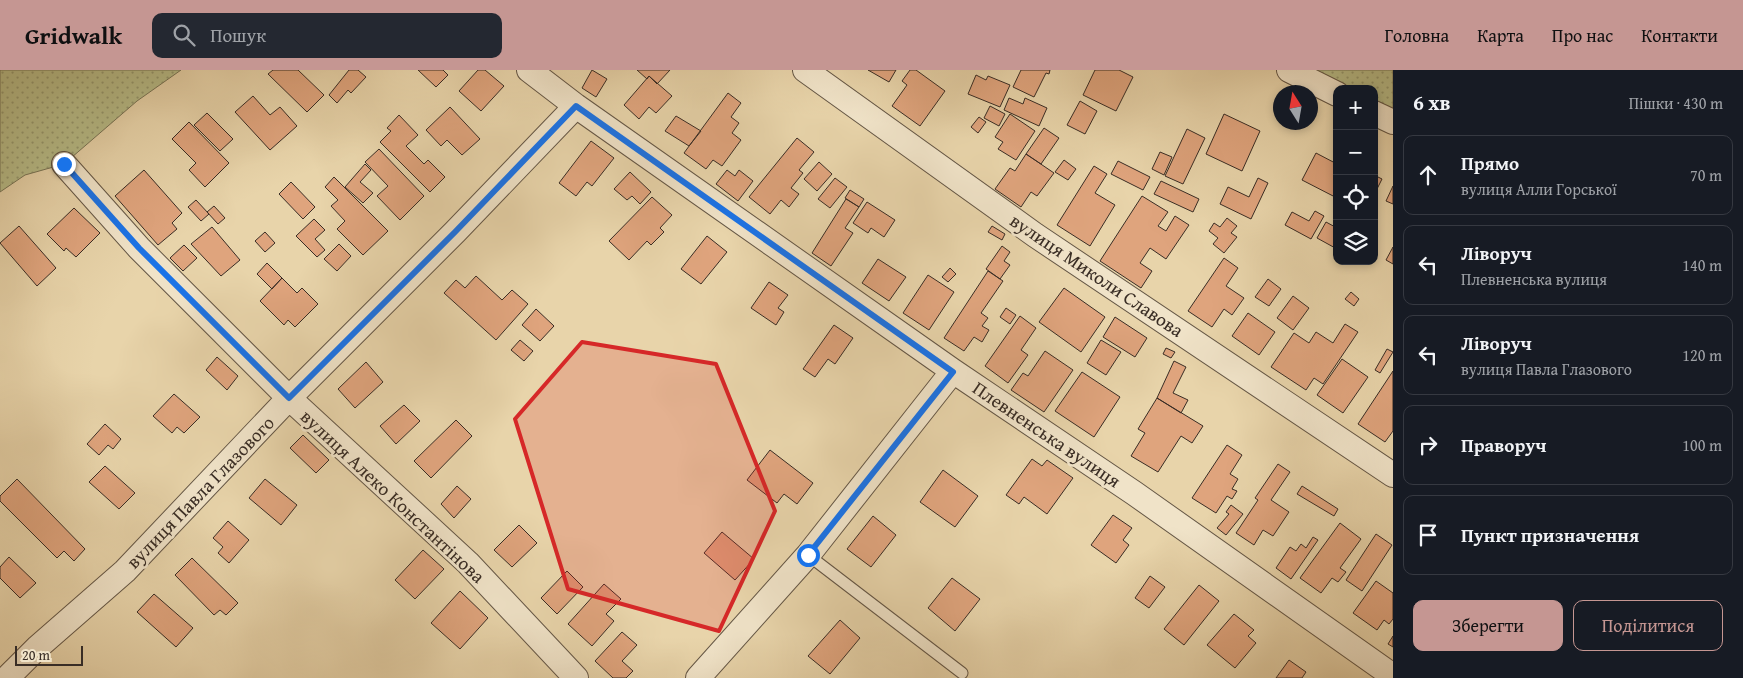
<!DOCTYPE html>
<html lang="uk">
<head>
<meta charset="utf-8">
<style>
	:root { --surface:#171b24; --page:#242831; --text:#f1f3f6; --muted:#9ea1a6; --line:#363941; --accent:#c59692 }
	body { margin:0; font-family:"Gentium Book Plus",serif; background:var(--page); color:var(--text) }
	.controls { position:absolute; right:15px; top:15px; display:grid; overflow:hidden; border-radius:10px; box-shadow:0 2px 8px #0003 }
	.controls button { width:45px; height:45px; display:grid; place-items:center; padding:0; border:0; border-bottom:1px solid var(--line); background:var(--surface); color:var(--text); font:25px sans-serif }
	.compass { position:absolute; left:1273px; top:15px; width:45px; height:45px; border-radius:50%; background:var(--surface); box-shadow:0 2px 8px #0003; rotate:349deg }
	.scale { position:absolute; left:15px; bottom:12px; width:68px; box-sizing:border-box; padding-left:5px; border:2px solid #392d25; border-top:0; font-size:14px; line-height:18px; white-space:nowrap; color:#392d25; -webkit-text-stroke:4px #f0e3c8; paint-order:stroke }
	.stop { position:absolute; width:15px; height:15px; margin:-11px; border:4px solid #1a73e8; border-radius:50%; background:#fff }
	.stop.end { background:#1a73e8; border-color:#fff; box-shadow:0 1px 5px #0008 }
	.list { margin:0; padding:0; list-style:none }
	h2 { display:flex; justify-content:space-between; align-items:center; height:65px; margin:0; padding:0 20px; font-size:21px }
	h2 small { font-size:16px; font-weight:400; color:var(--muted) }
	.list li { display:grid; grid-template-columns:32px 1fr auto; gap:15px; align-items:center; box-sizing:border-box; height:80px; margin:0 10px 10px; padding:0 10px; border:1px solid var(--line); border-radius:10px }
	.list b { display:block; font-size:19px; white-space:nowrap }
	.list p { margin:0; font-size:16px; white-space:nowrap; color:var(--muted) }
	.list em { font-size:16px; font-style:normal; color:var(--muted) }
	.actions { display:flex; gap:10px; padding:15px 20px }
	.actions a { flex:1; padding:11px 0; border:1px solid var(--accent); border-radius:10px; text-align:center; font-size:18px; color:var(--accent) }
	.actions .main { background:var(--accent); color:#111 }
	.icon { flex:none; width:28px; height:28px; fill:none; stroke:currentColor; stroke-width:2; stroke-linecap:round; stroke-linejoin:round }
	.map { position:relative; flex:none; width:1393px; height:608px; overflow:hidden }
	header { display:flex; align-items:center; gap:30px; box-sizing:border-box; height:70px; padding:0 25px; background:var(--accent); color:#111 }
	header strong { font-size:24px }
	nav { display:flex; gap:28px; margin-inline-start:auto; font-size:18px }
	.search { width:350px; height:45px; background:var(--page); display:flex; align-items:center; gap:12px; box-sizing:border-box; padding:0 18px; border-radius:10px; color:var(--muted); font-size:19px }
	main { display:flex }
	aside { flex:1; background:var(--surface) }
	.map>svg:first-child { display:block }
	.grass { fill:url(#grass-dots); stroke:#787456 }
	.building { fill:#dfa47d; stroke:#392d25 }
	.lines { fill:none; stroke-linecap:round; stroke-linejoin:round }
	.service-casing { stroke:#655746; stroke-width:13 }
	.minor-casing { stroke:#655746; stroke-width:26 }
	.service { stroke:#f0e3c8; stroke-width:11 }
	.minor { stroke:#f0e3c8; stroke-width:24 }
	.route { stroke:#1a73e8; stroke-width:6 }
	.marked { fill:#d62828; fill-opacity:0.2; stroke:#d62828; stroke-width:4; stroke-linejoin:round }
	.labels { text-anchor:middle; stroke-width:5; stroke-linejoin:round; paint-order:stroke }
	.street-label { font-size:19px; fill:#392d25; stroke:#f0e3c8 }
</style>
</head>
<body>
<header>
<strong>Gridwalk</strong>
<div class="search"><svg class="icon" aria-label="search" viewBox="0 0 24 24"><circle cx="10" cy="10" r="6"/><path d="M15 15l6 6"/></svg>Пошук</div>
<nav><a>Головна</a><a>Карта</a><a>Про нас</a><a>Контакти</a></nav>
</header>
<main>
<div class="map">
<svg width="1393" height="608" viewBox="0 0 1393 608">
	<defs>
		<pattern id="grass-dots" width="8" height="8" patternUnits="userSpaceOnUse" patternTransform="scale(1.25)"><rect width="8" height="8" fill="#b7bc88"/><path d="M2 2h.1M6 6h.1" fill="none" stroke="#96996f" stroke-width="1.8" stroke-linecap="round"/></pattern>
	</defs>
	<rect width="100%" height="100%" fill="#e8d4aa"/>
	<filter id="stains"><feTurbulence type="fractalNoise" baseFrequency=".004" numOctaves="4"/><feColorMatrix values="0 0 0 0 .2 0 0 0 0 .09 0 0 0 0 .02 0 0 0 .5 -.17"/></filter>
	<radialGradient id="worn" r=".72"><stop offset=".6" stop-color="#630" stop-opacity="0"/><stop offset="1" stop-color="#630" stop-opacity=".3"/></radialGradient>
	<!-- grass -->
	<path class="grass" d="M0 0H181L137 31 64 94 25 105 0 122Z
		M1304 0H1393V44L1374 35V19H1342Z"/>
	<!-- building -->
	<path class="building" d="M273 0H298L324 25 307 42 268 4Z
		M349 0H358L366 7 351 23 348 20 337 33 329 25Z
		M418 0H443L448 5 436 17Z
		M478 0H485L504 16 481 41 459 21Z
		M592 0 607 9 596 27 582 18Z
		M637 0H670L657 14 649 6 647 9Z
		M868 0H896L889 12Z
		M910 0H916L945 21 920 56 892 36 907 15 902 11Z
		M1021 0H1050L1049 4 1046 3 1034 27 1013 17Z
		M1095 0H1119L1133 7 1116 41 1083 25Z
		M976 5 986 10 988 6 1010 15 1000 37 968 24Z
		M649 6 672 26 656 43 649 37 639 49 624 35Z
		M728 23 741 33 731 47 739 53 732 63 741 70 722 96 713 90 706 99 684 83Z
		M253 26 270 45 280 37 297 56 270 80 235 42Z
		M1009 28 1023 34 1025 28 1047 38 1039 56 1004 40Z
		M1080 31 1097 41 1085 64 1067 55Z
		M990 36 1005 44 999 56 984 48Z
		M450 37 480 69 462 85 447 70 441 76 426 60Z
		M207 43 233 69 220 81 194 55Z
		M1010 44 1035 61 1016 90 998 79 1003 72 995 67Z
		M1224 44 1260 61 1242 101 1206 84Z
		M399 45 418 65 406 76 424 94 428 90 445 107 430 122 380 72 391 61 387 58Z
		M676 46 701 61 689 76 665 61Z
		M979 47 986 52 978 63 971 57Z
		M189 52 229 93 205 117 189 100 196 93 172 69Z
		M1044 58 1059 68 1041 94 1026 84Z
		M1187 59 1205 68 1183 114 1165 106Z
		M797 68 814 82 799 100 803 103 791 118 799 124 789 137 781 130 770 144 749 127Z
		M591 71 614 88 592 116 587 112 576 126 559 113Z
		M379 79 424 126 400 150 377 126 388 116 365 92Z
		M1160 82 1172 87 1164 105 1152 99Z
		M1316 83 1337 94V128L1302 110Z
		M1026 84 1054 103 1037 126 1031 122 1021 137 995 119 1010 98 1015 101Z
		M1064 90 1076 99 1068 110 1055 102Z
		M1118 91 1150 107 1143 120 1111 104Z
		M819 92 832 104 817 121 804 109Z
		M365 94 371 100 360 112 373 123 363 133 345 117Z
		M1094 96 1107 104 1095 123 1115 135 1090 176 1057 155Z
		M144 100 182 143 172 153 177 159 158 175 115 126Z
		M727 100 735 106 739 100 753 111 738 131 716 114Z
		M630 102 651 122 640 134 632 126 627 130 614 119Z
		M1374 105 1382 109 1374 125Z
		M334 107 388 161 363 185 337 159 345 151 331 136 338 130 325 117Z
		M835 108 847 117 830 138 818 129Z
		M1258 108 1268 113 1251 149 1220 134 1228 117 1249 127Z
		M1161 111 1199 129 1193 142 1154 124Z
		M291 112 315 137 303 149 279 124Z
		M1393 116V134L1386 131Z
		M850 120 864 129 859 137 845 128Z
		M1142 126 1168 142 1158 156 1166 161 1175 146 1189 155 1166 189 1150 178 1140 193 1152 201 1141 218 1100 191Z
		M652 127 672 145 660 158 664 162 651 175 647 171 629 190 609 171Z
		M846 129 859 137 845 158 853 163 831 196 812 183Z
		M196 130 209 144 201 151 188 137Z
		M867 132 895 150 884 167 871 158 868 163 853 153Z
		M214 136 225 148 218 154 207 142Z
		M74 138 100 163 76 187 66 178 64 181 47 164Z
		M1315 141 1324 146 1311 169 1285 155 1292 142 1309 151Z
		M1227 148 1237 156 1231 163 1237 167 1224 183 1213 174 1218 168 1209 161 1214 153 1220 157Z
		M314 149 325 160 315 169 325 180 317 187 296 166Z
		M1326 152 1337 158V179L1317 168Z
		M19 156 56 198 37 216 0 173Z
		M992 156 1005 164 1002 170 988 162Z
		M212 157 240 190 221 206 191 174Z
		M265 162 275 173 265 182 255 171Z
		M707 166 727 182 701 214 681 199Z
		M339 174 351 186 337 201 324 189Z
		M184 175 197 188 183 201 170 188Z
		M1002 176 1010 182 1004 191 1010 195 1000 209 986 199Z
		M1393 177V194L1386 190Z
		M1224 188 1238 198 1226 216 1244 228 1232 245 1224 239 1212 257 1188 241Z
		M878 189 906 207 889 231 862 213Z
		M267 193 282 208 272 219 257 204Z
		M950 198 956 204 948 212 942 207Z
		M988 201 1003 211 981 243 988 248 982 256 989 260 982 272 974 267 964 281 944 268Z
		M928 205 954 222 929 260 903 243Z
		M476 206 502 230 512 220 528 234 496 270 444 223 456 210 465 218Z
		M282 208 297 223 302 218 318 234 295 257 288 250 284 255 260 231Z
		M1268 209 1281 219 1269 236 1255 227Z
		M769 212 788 225 778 238 784 242 776 255 751 238Z
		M1064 218 1105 247 1081 282 1039 252Z
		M1351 222 1359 229 1354 236 1345 229Z
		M1293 226 1309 238 1293 260 1277 248Z
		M1006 238 1016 245 1010 254 1000 247Z
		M536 239 554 256 540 271 522 255Z
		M1248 243 1275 262 1259 285 1232 266Z
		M1020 246 1036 258 1021 280 1028 285 1008 313 985 296Z
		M1115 247 1147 268 1135 287 1103 267Z
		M1345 254 1358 262 1323 314 1314 308 1306 320 1271 297 1294 263 1309 273 1316 262 1333 273Z
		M834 255 853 268 835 294 828 289 815 307 803 299Z
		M520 270 533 281 524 291 511 280Z
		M1101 270 1121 282 1106 305 1087 293Z
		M1166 278 1175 282 1171 288 1163 284Z
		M1387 279 1393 282 1380 303 1375 300Z
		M1045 281 1073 300 1044 342 1011 320 1023 303 1028 306Z
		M217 287 238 306 227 320 206 300Z
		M1342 289 1368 307 1343 343 1317 325Z
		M1174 291 1186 297 1173 323 1188 330 1181 343 1157 328Z
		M366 292 383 312 355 338 338 319Z
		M1393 301V361L1385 372 1358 354Z
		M1082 302 1120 327 1094 367 1055 341Z
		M174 324 200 347 184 363 177 357 172 363 153 346Z
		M1157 328 1203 356 1192 373 1181 366 1158 402 1131 386 1145 363 1138 359Z
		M404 335 420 351 396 374 380 356Z
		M456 350 472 366 431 408 414 391Z
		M105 354 121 369 113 379 108 375 99 385 87 374Z
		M303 365 329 390 316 403 290 378Z
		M1227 375 1242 385 1230 404 1238 409 1232 419 1237 421 1232 429 1227 426 1216 443 1192 428Z
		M770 380 813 413 797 434 784 424 777 433 747 410Z
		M1032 389 1042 396 1047 390 1073 408 1047 444 1024 427 1019 434 1006 425Z
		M1278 394 1290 402 1271 430 1289 442 1273 466 1263 460 1254 475 1236 463 1258 430 1255 428Z
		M105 396 135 423 119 439 89 412Z
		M943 400 978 426 955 457 920 432Z
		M17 409 85 479 74 491 64 481 57 488 0 431V426Z
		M265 409 297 435 281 455 249 428Z
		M457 416 471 429 454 448 441 434Z
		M1302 416 1338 439 1334 446 1297 424Z
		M1231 435 1243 444 1226 465 1217 458 1229 444 1226 442Z
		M1113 445 1132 458 1123 470 1129 475 1116 493 1091 475Z
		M873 446 896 465 871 497 847 479Z
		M228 451 249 470 229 493 218 483 223 477 213 468Z
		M1340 453 1361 469 1340 498 1346 502 1338 512 1332 508 1321 523 1300 508Z
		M519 455 537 473 512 497 494 480Z
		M722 462 754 489 735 510 704 483Z
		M1376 464 1392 475 1362 521 1346 510Z
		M1313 467 1318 470 1291 509 1276 498 1290 477 1296 481 1301 474 1306 478Z
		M423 480 444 499 415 529 395 510Z
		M9 487 36 513 20 528 0 508V497Z
		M192 488 238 533 226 545 220 540 214 545 175 505Z
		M567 501 583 517 557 544 541 528Z
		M1150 506 1165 517 1149 538 1135 528Z
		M952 508 980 529 955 561 928 538Z
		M1376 511 1393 523V549L1389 554 1384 550 1377 560 1353 543Z
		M604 514 621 529 606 544 614 551 592 576 568 554Z
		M1199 515 1219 531 1184 575 1164 559Z
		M460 521 488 548 460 579 431 553Z
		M154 524 193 558 176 577 137 542Z
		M1234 544 1254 560 1248 566 1256 573 1235 598 1207 575Z
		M840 550 860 568 830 604 808 586Z
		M622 562 637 575 622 591 633 601 626 608H613L595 591Z
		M1393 566V577L1388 574Z
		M1289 590 1306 602 1302 608H1276Z"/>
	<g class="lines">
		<defs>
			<path id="service" d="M808 485 962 603"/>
			<path id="minor" d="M529 0 576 36 953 301 1134 423 1393 606
				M805 0 1035 165 1393 405
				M1289 0 1337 24
				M1374 43 1393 52
				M64 94 139 178 289 328 468 493 576 608
				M7 608 38 577 125 501 289 328 455 162 576 36
				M698 608 808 485 953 301"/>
		</defs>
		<!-- service casing -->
		<use href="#service" class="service-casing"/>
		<!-- minor casing -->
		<use href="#minor" class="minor-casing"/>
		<!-- service -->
		<use href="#service" class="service"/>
		<!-- minor -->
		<use href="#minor" class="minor"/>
	</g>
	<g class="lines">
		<!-- route -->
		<path class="route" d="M64 94 139 178 289 328 455 162 576 36 953 302 808 485"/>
	</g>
	<!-- marked area -->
	<path class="marked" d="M582 272 716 294 775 441 719 561 568 519 515 349Z"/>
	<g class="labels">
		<!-- street labels -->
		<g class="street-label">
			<text transform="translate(1097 205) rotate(34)" y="7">вулиця Миколи Славова</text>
			<text transform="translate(1047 364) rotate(34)" y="7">Плевненська вулиця</text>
			<text transform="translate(200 422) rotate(-46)" y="7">вулиця Павла Глазового</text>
			<text transform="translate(393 426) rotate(43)" y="7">вулиця Алеко Константінова</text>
		</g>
	</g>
	<rect width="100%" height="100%" filter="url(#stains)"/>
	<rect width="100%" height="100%" fill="url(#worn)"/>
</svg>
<div class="controls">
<button>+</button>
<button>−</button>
<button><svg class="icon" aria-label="locate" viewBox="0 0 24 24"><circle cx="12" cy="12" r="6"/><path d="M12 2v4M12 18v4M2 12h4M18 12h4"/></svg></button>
<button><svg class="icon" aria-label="layers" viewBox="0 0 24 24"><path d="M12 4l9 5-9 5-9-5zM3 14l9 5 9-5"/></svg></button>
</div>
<svg class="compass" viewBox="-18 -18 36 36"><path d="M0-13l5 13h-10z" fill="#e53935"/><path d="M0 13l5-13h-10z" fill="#9ea1a6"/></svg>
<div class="scale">20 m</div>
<div class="stop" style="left:808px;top:485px"></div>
<div class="stop end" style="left:64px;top:94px"></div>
</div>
<aside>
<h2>6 хв<small>Пішки · 430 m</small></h2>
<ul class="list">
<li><svg class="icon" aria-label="ahead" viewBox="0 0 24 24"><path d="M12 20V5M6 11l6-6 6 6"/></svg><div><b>Прямо</b><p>вулиця Алли Горської</p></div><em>70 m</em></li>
<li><svg class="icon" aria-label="left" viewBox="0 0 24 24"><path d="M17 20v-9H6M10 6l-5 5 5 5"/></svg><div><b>Ліворуч</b><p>Плевненська вулиця</p></div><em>140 m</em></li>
<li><svg class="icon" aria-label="left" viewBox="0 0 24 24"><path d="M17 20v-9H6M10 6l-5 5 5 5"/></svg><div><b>Ліворуч</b><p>вулиця Павла Глазового</p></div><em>120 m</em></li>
<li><svg class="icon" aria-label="right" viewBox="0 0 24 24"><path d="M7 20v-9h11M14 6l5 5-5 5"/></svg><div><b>Праворуч</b></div><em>100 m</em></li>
<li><svg class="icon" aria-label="arrive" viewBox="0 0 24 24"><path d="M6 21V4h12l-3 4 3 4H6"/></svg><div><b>Пункт призначення</b></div></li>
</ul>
<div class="actions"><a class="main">Зберегти</a><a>Поділитися</a></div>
</aside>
</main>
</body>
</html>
